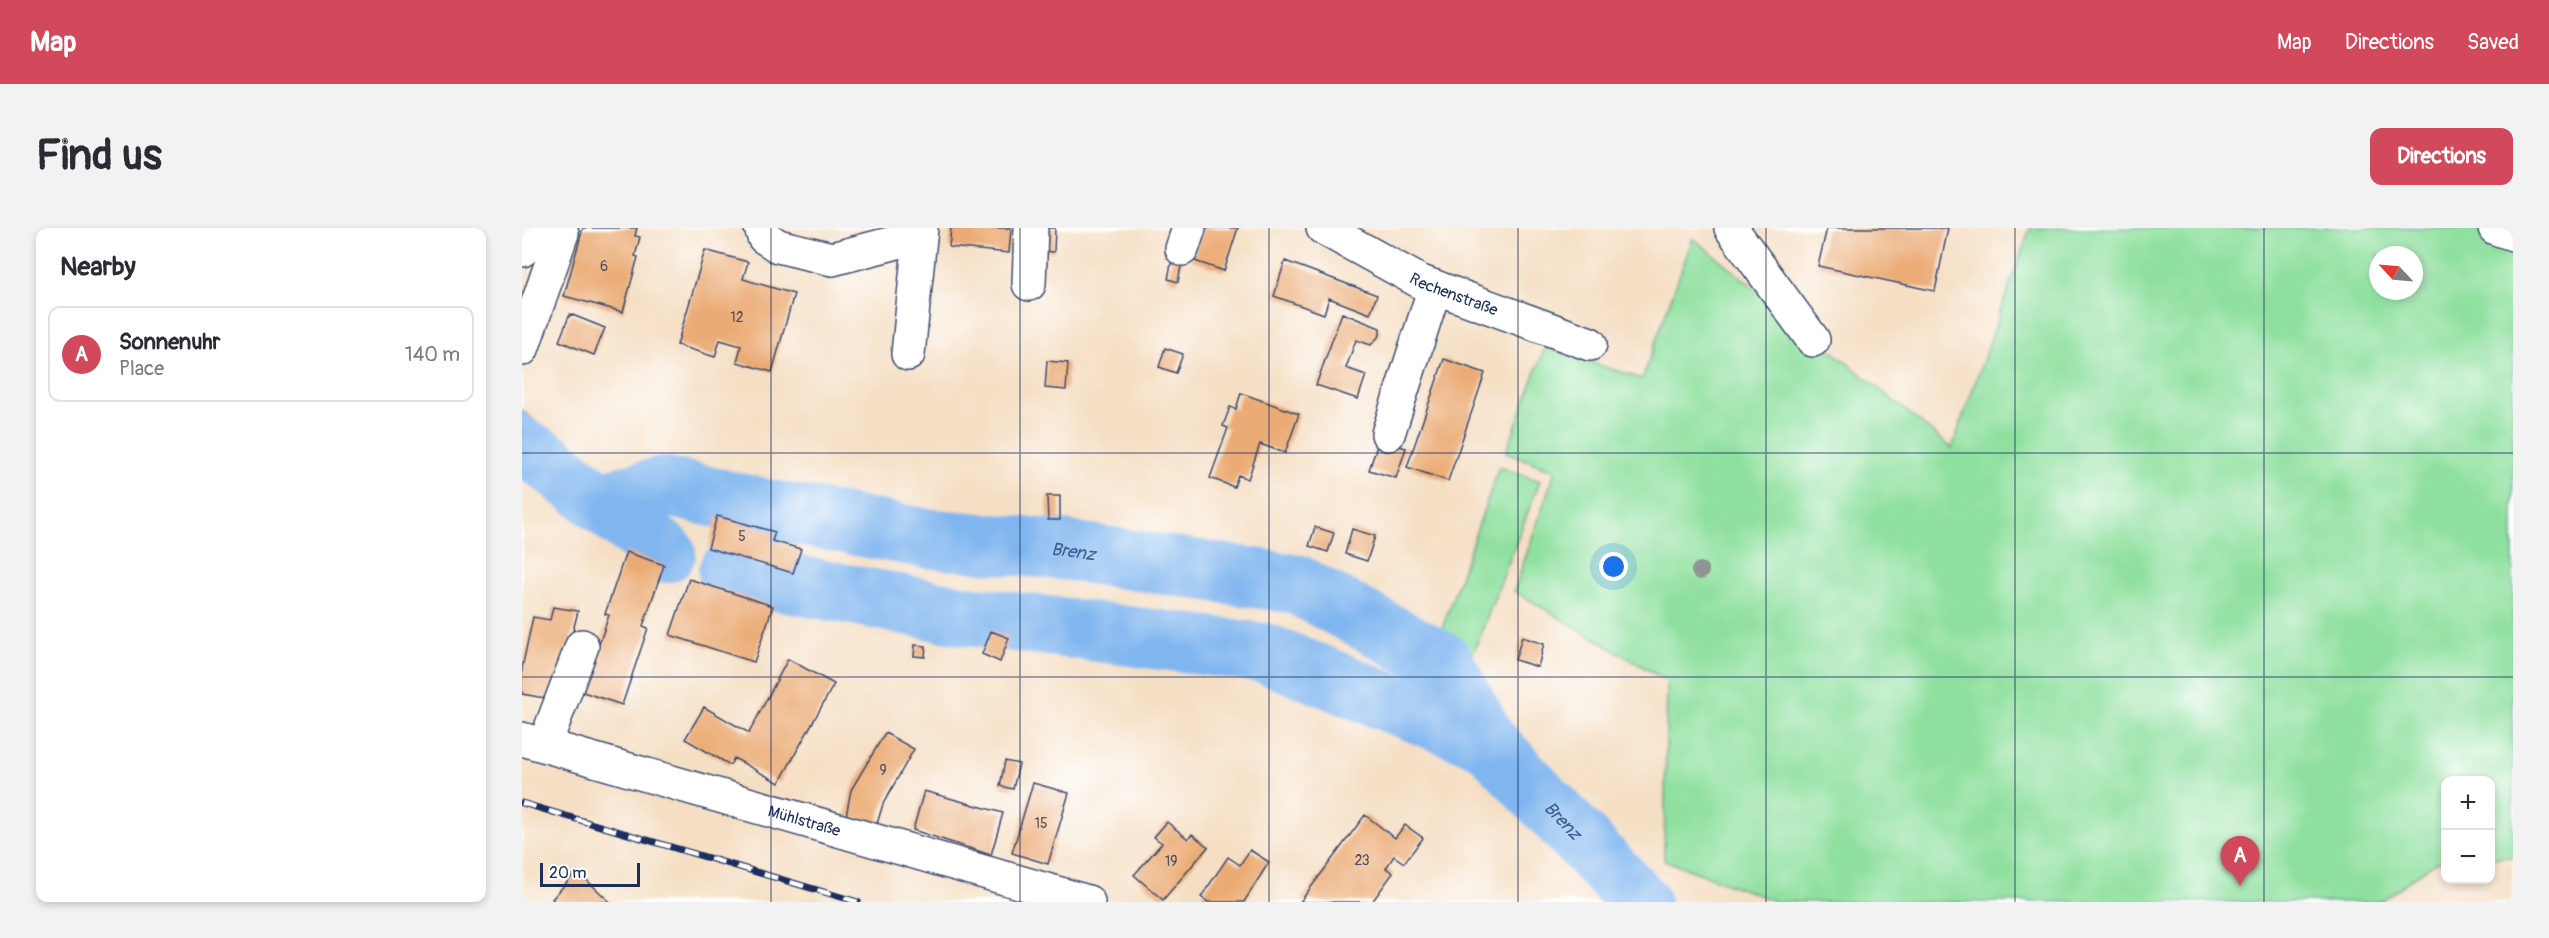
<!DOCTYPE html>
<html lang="en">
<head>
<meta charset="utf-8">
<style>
	:root { --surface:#fff; --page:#f2f2f3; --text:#2b2b33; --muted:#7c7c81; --line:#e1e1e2; --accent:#d1495b }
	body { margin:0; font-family:Pangolin,sans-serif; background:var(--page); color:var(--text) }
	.controls { position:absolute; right:18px; bottom:18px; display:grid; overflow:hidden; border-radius:12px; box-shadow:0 3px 9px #0003 }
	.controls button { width:54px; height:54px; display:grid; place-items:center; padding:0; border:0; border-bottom:2px solid var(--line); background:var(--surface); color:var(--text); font:30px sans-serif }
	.compass { position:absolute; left:1847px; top:18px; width:54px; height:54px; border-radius:50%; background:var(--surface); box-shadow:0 3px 9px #0003; rotate:296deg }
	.scale { position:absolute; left:18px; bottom:15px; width:100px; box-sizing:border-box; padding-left:6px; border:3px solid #1b2f5e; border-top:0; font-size:16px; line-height:21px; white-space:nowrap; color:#1b2f5e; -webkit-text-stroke:4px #fff; paint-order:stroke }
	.you { position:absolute; left:1092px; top:339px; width:21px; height:21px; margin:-15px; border:4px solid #fff; border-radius:50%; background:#1a73e8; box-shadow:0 0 0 9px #1a73e833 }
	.badge { display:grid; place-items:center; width:39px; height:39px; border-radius:50%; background:var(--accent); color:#fff; font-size:20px; font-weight:700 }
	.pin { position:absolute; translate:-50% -50px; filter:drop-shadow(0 2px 3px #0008) }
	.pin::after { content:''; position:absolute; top:32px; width:21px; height:18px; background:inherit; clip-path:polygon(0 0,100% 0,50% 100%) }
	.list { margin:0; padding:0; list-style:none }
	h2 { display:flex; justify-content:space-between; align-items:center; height:78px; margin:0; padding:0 24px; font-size:26px }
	h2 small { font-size:20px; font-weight:400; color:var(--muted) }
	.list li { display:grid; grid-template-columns:39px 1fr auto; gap:18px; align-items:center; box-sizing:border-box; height:96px; margin:0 12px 12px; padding:0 12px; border:2px solid var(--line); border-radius:12px }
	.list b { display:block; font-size:22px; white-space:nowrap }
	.list p { margin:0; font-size:20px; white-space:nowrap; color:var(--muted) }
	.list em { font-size:20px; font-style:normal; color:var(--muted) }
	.map { position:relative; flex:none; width:1991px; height:674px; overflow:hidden; border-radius:12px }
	header { display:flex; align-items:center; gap:36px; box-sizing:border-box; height:84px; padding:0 30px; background:var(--accent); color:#fff }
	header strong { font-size:28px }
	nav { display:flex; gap:33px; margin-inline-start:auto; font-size:21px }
	.intro { display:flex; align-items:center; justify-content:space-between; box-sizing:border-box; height:144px; padding:0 36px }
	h1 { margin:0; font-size:42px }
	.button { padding:15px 27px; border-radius:12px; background:var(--accent); color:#fff; font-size:21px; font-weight:700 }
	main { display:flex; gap:36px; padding:0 36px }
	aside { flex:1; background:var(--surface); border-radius:12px; box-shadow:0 3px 9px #0003 }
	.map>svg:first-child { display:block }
	.green { fill:#8fe09f; stroke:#55887e; stroke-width:1.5; fill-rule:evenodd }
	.water { fill:#80b6ef; stroke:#4e72a6; stroke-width:1.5 }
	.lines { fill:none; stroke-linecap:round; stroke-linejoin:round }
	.river { stroke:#80b6ef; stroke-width:60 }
	.building { fill:#ebab75 }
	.minor-casing { stroke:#3c496d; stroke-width:36 }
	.minor { stroke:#fff; stroke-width:33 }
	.rail-casing { stroke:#1b2f5e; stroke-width:7 }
	.rail { stroke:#fff; stroke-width:4.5; stroke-dasharray:14; stroke-linecap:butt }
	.tree { fill:#8d9695 }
	.grid { fill:none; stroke:#1b2f5e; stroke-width:1.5; stroke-opacity:0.55 }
	.labels { text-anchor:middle; stroke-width:5; stroke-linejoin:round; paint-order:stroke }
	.number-label { font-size:14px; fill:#4f4e64 }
	.street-label { font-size:16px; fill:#1b2f5e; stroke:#fff }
	.water-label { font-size:18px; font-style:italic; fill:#3e5e91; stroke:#fff }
</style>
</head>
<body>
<header>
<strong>Map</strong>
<nav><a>Map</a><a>Directions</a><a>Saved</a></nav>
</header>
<div class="intro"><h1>Find us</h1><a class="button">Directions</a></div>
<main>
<aside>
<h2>Nearby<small></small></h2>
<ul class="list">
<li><span class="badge">A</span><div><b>Sonnenuhr</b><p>Place</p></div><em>140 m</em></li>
</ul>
</aside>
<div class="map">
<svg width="1991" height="674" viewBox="0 0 1991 674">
	<rect width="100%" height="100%" fill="#fff"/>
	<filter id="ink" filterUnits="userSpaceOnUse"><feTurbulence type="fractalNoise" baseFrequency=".0167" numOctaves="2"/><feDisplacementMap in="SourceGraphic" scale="12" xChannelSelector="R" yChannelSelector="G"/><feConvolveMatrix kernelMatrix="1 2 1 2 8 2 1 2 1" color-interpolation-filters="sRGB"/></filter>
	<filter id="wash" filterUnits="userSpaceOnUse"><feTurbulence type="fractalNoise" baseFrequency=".008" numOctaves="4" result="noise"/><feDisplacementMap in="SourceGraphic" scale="24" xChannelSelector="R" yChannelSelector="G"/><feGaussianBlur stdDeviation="1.35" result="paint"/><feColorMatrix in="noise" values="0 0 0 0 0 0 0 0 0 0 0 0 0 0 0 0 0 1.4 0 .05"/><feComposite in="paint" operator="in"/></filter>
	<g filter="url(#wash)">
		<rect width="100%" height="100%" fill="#f5dfc4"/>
		<!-- green -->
		<path class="green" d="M1508 0H1991V629L1969 630 1968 552H1924L1923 633 1913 634 1858 674H1255L1142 632 1145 453 992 363 1033 243 984 224 1023 119 1120 151 1171 10 1430 220ZM1856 27H1892V63H1856Z
			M977 239 1018 253 949 431 918 406Z"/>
		<!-- water -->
		<path class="water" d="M0 182 102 268 113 285 116 304H98L56 274 0 251Z"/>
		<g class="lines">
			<!-- river -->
			<g class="river">
				<path d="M0 219 25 233 144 325"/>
				<path id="s1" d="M77 274 141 258 253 283 401 310 541 322 774 356 921 434 965 513"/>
				<path id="s2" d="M206 344 438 387 743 425 965 513 1118 674"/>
			</g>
		</g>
		<g id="blocks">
			<!-- building -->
			<path class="building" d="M61 0H115L113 8 118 9 113 28 116 29 101 84 42 68Z
				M429 0H489L487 25 427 19Z
				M521 0H533L532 24 520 23Z
				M681 0H716L702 43 670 32Z
				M1305 0H1426L1413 63 1296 38Z
				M183 22 226 34 221 51 272 66 250 144 215 134 219 118 198 112 193 129 155 117Z
				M651 26 661 28 656 54 646 51Z
				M763 33 855 67 848 86 807 70 802 86 752 68Z
				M820 85 858 100V107L849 117 834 112 824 140 844 147 836 171 794 157Z
				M48 86 83 100 72 127 37 113Z
				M643 120 661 126 654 145 637 139Z
				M922 131 963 145 926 253 885 239Z
				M525 133 546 135 544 162 523 160Z
				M719 165 777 186 763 225 738 216 726 251 716 247 712 259 688 250 706 200 701 198 708 179 714 181Z
				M857 212 884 220 874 250 847 242Z
				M525 268H538V292H526Z
				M195 288 253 304 250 313 279 321 271 345 186 320Z
				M793 299 812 305 806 324 787 318Z
				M830 301 853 308 845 333 823 326Z
				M104 324 142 337 121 398 126 400 100 477 61 464 87 387 83 386Z
				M167 351 251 378 232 434 148 407Z
				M31 379 56 383 34 472 0 466V440L11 389 28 392Z
				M469 403 487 410 478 434 460 426Z
				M1000 409 1022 416 1016 439 993 432Z
				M393 417 404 418 403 429 392 428Z
				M266 431 312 456 257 555 212 530 208 537 163 511 182 479 227 505Z
				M363 505 392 521 361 576 355 596 324 588 329 562Z
				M483 533 497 536 491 561 478 558Z
				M511 555 547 565 526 636 490 625Z
				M402 563 481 585 469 627 391 602Z
				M843 587 873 610 883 597 901 610 882 635 872 628 864 640 871 645 850 674H778Z
				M645 594 666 611 670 606 686 619 641 672 612 647 640 615 632 609Z
				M728 622 747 634 722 674H686L679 669 706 629 718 637Z
				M55 643 88 674H33L30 671Z"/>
		</g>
	</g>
	<g filter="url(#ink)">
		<use href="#blocks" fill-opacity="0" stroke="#3c496d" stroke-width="1.5"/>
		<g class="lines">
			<defs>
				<g id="minor">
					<path d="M239 0 242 9 256 18 310 31 398 8"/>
					<path id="s3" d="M801 0 899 54 1068 116"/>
					<path d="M1209 0 1291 112"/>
					<path d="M1973 0 1991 6"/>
					<path d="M660 21 667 0"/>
					<path d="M0 22 3 19 9 0"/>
					<path d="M507 56 509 0"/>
					<path d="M0 121 40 5 27 0"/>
					<path d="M386 126 399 0"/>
					<path d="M866 206 913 59"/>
					<path id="s4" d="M0 511 566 674"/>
					<path d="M23 516 60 418"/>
				</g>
			</defs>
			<!-- minor casing -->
			<use href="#minor" class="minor-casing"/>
			<!-- minor -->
			<use href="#minor" class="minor"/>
			<defs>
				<path id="rail" d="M0 575 336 674"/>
			</defs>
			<!-- rail casing -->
			<use href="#rail" class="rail-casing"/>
			<!-- rail -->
			<use href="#rail" class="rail"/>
		</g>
		<!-- trees -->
		<circle class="tree" cx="1178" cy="343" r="9"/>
	</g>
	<!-- grid -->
	<path class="grid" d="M249 0V674M498 0V674M747 0V674M996 0V674M1244 0V674M1493 0V674M1742 0V674M0 225H1991M0 449H1991"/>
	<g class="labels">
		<!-- number labels -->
		<g class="number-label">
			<text x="82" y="43">6</text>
			<text x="215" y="94">12</text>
			<text x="220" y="313">5</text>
			<text x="361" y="547">9</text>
			<text x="519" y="600">15</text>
			<text x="840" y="637">23</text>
			<text x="649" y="638">19</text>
		</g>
		<!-- street labels -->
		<g class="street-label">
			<text dy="6" stroke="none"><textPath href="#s3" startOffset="147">Rechenstraße</textPath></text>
			<text dy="6" stroke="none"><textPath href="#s4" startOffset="294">Mühlstraße</textPath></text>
		</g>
		<!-- water labels -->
		<g class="water-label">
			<text dy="6" stroke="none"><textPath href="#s1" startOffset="482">Brenz</textPath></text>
			<text dy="6" stroke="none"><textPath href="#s2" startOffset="892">Brenz</textPath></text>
		</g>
	</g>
</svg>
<div class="controls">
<button>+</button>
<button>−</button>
</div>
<svg class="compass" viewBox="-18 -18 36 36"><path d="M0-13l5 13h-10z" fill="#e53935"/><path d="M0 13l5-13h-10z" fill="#7c7c81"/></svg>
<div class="scale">20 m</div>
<div class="you"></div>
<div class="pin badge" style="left:1718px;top:658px">A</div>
</div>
</main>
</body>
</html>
